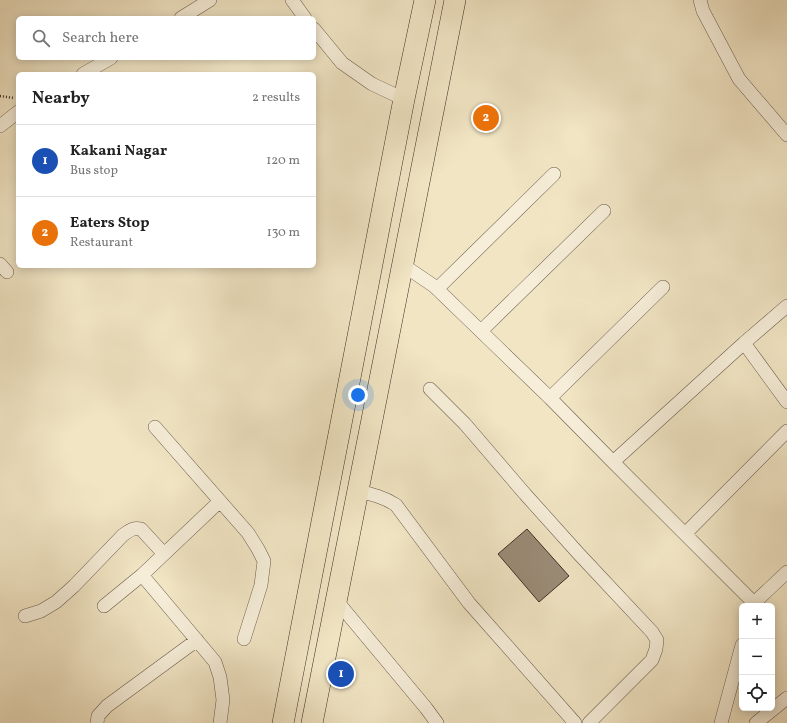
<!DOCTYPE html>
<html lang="en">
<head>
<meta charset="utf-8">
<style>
	:root { --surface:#fff; --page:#f6f6f6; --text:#222; --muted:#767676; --line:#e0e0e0; --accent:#0b8043 }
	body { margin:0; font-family:Vollkorn,serif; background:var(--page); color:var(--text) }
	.controls { position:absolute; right:12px; bottom:12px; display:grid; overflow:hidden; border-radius:6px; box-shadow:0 2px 10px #0003 }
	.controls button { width:36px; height:36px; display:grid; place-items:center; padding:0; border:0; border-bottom:1px solid var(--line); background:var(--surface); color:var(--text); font:20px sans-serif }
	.you { position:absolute; left:358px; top:395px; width:14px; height:14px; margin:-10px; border:3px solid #fff; border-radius:50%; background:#1a73e8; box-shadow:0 0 0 6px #1a73e833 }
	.badge { display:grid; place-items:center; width:26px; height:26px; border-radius:50%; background:var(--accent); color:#fff; font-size:13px; font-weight:700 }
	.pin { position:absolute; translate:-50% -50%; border:2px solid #fff; box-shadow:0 1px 4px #0006 }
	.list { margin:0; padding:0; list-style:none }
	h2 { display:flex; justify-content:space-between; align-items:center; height:52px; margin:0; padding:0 16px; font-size:17px }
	h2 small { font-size:13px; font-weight:400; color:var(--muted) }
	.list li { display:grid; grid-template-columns:26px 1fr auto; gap:12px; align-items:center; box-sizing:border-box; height:72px; padding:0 16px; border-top:1px solid var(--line) }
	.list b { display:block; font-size:15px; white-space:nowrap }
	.list p { margin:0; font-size:13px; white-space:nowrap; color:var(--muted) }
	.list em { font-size:13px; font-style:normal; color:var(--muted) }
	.icon { flex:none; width:22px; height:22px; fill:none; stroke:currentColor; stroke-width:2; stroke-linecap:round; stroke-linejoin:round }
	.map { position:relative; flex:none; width:787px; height:723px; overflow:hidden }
	.search { position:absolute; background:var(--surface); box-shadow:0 2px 10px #0003; left:16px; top:16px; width:300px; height:44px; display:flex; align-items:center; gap:10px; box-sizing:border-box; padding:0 14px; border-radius:6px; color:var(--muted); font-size:15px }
	.panel { position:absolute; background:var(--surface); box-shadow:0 2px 10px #0003; left:16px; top:72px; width:300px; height:196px; border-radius:6px }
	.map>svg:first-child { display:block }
	.building { fill:#9b8c78; stroke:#3d2c25 }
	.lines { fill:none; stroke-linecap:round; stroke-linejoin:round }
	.minor-casing { stroke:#6a5a4d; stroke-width:14 }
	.primary-casing { stroke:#3d2c25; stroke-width:22 }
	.path { stroke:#3d2c25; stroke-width:2.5; stroke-dasharray:1 2; stroke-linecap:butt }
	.minor { stroke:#f6eed9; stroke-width:13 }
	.primary { stroke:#f1e5c4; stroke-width:21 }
</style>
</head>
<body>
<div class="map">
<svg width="787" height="723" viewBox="0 0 787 723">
	<rect width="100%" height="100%" fill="#f1e5c4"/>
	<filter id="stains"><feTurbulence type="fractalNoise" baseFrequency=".005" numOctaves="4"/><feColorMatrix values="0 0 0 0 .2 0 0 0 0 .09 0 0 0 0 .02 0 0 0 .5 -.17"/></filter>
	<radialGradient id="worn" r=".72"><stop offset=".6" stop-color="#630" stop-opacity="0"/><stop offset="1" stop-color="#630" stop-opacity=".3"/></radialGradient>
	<!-- building -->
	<path class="building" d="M527 529 569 576 539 602 498 554Z"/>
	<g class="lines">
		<defs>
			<path id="minor" d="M292 0 305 18
				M700 0 703 11 739 79 787 135
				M181 18 210 0
				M314 29 342 63 372 84 404 99
				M83 74 111 58
				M0 126 18 112
				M0 264 7 272
				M403 265 434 286 550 398 613 462 744 343 787 306
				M437 289 554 174
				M481 331 604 211
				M744 343 787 402
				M430 389 465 424 525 494 578 553 652 632 657 640 656 649 652 660 589 723
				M550 398 663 287
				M155 427 248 533 258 549 264 561 261 585 244 639
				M613 462 754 603 753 606
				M358 491C371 494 384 497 396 505L469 603 575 723
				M685 534 787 431
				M142 575 205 650 215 662 220 677 223 700 220 723
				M336 600 426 708 437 723
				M754 603 787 572
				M104 606 142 575 220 501
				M25 616 41 611 56 602 74 586 123 535C129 531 133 527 141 529L164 554
				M97 723 98 716 107 706 197 640
				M721 723 742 645
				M756 723 787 698"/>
			<path id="primary" d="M283 723 404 99 425 0
				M312 723 455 0"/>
		</defs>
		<!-- minor casing -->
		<use href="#minor" class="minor-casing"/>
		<!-- primary casing -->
		<use href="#primary" class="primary-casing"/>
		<!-- path -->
		<path class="path" d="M0 96 14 98"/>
		<!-- minor -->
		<use href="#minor" class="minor"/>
		<!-- primary -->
		<use href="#primary" class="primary"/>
	</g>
	<rect width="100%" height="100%" filter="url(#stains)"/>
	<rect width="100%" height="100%" fill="url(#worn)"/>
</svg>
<div class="controls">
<button>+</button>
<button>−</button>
<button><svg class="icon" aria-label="locate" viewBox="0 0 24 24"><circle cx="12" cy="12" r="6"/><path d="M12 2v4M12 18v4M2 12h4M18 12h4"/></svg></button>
</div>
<div class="you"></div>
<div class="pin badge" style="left:341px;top:674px;background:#1a4fb4">1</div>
<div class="pin badge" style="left:486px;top:118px;background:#e8710a">2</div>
<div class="search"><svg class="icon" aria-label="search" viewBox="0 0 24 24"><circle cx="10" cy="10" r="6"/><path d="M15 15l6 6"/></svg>Search here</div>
<section class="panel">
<h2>Nearby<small>2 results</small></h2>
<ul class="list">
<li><span class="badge" style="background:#1a4fb4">1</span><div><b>Kakani Nagar</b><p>Bus stop</p></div><em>120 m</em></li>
<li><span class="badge" style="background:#e8710a">2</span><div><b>Eaters Stop</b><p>Restaurant</p></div><em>130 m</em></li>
</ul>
</section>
</div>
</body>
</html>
